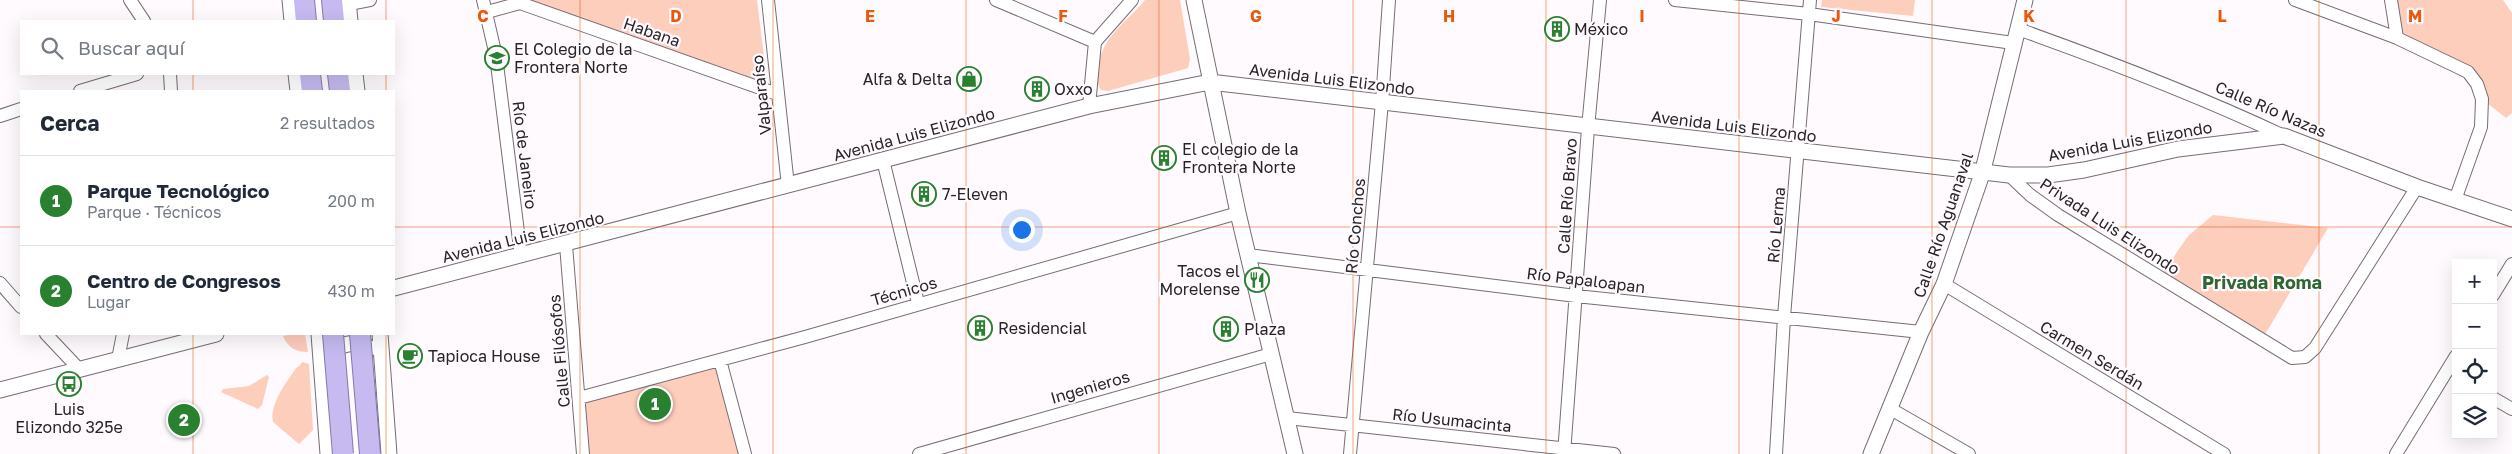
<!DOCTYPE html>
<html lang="es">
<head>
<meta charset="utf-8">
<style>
	:root { --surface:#fff; --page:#f6f6f7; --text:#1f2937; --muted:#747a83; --line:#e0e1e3; --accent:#298130 }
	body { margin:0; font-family:"Golos Text",sans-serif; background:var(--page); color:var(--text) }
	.controls { position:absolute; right:15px; bottom:15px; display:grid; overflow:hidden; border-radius:0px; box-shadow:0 5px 20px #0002 }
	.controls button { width:45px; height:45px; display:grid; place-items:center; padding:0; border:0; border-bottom:1px solid var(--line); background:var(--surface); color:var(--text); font:25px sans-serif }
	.you { position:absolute; left:1021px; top:229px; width:18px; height:18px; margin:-12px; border:4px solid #fff; border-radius:50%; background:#1a73e8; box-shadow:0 0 0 8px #1a73e833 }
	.badge { display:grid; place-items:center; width:32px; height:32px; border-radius:50%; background:var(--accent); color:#fff; font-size:16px; font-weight:700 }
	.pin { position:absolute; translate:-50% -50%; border:2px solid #fff; box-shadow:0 1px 5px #0006 }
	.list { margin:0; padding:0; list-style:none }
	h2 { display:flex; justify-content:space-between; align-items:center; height:65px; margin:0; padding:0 20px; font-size:21px }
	h2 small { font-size:16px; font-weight:400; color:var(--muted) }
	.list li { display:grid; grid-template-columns:32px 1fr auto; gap:15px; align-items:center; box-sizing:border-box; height:90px; padding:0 20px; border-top:1px solid var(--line) }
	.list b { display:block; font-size:19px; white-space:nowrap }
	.list p { margin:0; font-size:16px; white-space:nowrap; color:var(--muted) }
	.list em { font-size:16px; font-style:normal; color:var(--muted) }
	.icon { flex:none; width:28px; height:28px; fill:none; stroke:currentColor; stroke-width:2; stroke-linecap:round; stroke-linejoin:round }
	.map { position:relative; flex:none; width:2512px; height:454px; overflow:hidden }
	.search { position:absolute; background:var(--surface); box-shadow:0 5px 20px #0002; left:20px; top:20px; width:375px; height:55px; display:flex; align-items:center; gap:12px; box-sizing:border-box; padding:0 18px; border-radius:0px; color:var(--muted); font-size:19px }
	.panel { position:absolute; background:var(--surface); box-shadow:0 5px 20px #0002; left:20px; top:90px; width:375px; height:245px; border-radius:0px }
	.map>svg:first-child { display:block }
	.green { fill:#fecebd }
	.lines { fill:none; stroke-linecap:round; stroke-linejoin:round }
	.minor-casing { stroke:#776c76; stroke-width:14 }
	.tertiary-casing { stroke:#776c76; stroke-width:17 }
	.trunk-casing { stroke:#8579a7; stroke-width:22 }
	.minor { stroke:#fff; stroke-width:12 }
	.tertiary { stroke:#fff; stroke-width:15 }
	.trunk { stroke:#c6baf0; stroke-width:20 }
	.trunk-bridge-casing { stroke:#8579a7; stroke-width:22; stroke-linecap:butt }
	.trunk-bridge { stroke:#c6baf0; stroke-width:20 }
	.grid { fill:none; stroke:#e8590c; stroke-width:1; stroke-opacity:0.55 }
	.labels { text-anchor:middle; stroke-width:4.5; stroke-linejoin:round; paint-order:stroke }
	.poi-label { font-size:16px; fill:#282328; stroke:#fffafe; text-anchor:start }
	.street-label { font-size:16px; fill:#282328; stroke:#fffafe }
	.neighbourhood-label { font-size:18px; font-weight:bold; fill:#306632; stroke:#fffafe }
	.grid-label { font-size:16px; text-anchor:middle; font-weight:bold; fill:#e8590c; stroke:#fffafe; stroke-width:4.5; stroke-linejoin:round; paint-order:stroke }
</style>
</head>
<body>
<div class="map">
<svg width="2512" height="454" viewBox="0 0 2512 454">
	<rect width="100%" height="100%" fill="#fffafe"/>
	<!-- green -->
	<path class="green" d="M530 0H757L768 89Z
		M1145 0H1180L1190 59 1188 68 1108 91 1101 90C1096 83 1097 75 1098 67 1103 35 1126 23 1145 0Z
		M1822 0H1915L1913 16 1821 7Z
		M2391 0H2503L2512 13V113L2506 118 2482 99 2477 84 2397 38Z
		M2213 215 2328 228 2263 338 2162 274 2188 236Z
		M294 334H305L308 352C296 352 288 348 283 336Z
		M718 361 743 454H584L581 397Z
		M302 362 309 364 313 430 299 444 273 422C269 406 286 382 295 370 298 365 299 368 302 362Z
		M267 375 269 377 262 405 258 409 221 392 223 389 249 386Z"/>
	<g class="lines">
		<defs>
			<path id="minor" d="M130 0 144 21
				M483 0 496 56 521 256
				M519 0 520 3 777 94
				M768 0 788 186
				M996 0 1095 42
				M1675 0 1809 14 2013 43
				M2295 0 2397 38 2468 72 2477 84 2482 99 2481 127 2455 200
				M2391 0 2397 38
				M349 4 370 0
				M487 12 520 3
				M2018 29C2108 61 2197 95 2284 136
				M1095 42 1132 0
				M170 74 171 91
				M80 91 137 74
				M1089 106 1095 42
				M0 116 21 109
				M883 160 918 303
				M2009 175 2030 195 2058 215 2292 358 2305 357 2315 348 2417 187
				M566 245 583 454
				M1248 255 1576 296 1921 332
				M0 283 21 307
				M1944 284 2224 454
				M2493 295 2512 264
				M46 334 80 370
				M118 359 123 334
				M720 360 745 454
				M579 398 805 337 1238 213
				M2493 398 2512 409
				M1889 408 1969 454
				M1287 418 1614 454
				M919 454 1271 354
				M1350 454 1382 102 1389 0
				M1564 454 1588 128 1600 0
				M1776 454 1784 317 1810 0
				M2396 454 2456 356"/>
			<path id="tertiary" d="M290 0 292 21
				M348 0 350 21
				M1194 0 1238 213 1295 454
				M296 74 298 91
				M355 74 357 91
				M394 288 1089 106 1210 82 2009 175H2048L2084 170 2178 149 2284 136 2417 187 2512 219
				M319 334 328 454
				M380 334 389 454
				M328 356C339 343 355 340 370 348
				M0 390 216 334
				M1871 454 1921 332 1944 284 1982 174 2025 0"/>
			<path id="trunk" d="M304 0 306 21
				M332 0 334 21
				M310 74 312 91
				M338 74 340 91"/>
		</defs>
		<!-- minor casing -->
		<use href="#minor" class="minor-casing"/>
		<!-- tertiary casing -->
		<use href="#tertiary" class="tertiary-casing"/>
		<!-- trunk casing -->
		<use href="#trunk" class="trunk-casing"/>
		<!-- minor -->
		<use href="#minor" class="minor"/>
		<!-- tertiary -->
		<use href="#tertiary" class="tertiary"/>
		<!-- trunk -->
		<use href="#trunk" class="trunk"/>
		<defs>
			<path id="trunk-bridge" d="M333 334 343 454
				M360 334 370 454"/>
		</defs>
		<!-- trunk-bridge casing -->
		<use href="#trunk-bridge" class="trunk-bridge-casing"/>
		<!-- trunk-bridge -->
		<use href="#trunk-bridge" class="trunk-bridge"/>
	</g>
	<!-- grid -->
	<path class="grid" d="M193 0V21M386 0V21M580 0V454M773 0V454M966 0V454M1159 0V454M1353 0V454M1546 0V454M1739 0V454M1932 0V454M2126 0V454M2319 0V454M193 74V91M386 74V91M0 227H21M394 227H2512M193 334V454M386 334V454"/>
	<!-- icons -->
	<defs>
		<symbol id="building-ring" viewBox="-11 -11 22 22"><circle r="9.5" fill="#fffafe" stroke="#298130" stroke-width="1.5"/><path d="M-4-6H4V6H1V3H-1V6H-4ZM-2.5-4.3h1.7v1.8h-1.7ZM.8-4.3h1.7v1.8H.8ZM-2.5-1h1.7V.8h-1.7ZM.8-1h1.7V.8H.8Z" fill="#298130"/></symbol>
		<symbol id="school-ring" viewBox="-11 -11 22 22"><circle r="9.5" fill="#fffafe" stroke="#298130" stroke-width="1.5"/><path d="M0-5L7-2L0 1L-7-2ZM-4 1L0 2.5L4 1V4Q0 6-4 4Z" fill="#298130"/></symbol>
		<symbol id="shop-ring" viewBox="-11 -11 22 22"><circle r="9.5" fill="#fffafe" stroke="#298130" stroke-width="1.5"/><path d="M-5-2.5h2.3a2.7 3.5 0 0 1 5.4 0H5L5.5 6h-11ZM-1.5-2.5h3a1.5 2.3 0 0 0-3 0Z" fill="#298130"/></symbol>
		<symbol id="restaurant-ring" viewBox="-11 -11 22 22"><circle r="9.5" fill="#fffafe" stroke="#298130" stroke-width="1.5"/><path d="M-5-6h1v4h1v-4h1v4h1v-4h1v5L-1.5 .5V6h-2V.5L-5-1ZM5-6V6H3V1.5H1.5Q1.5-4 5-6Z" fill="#298130"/></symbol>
		<symbol id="cafe-ring" viewBox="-11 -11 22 22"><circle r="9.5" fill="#fffafe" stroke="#298130" stroke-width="1.5"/><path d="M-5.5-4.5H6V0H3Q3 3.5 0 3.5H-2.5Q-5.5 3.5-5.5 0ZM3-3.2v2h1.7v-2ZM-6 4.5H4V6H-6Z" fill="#298130"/></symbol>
		<symbol id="bus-ring" viewBox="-11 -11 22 22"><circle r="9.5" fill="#fffafe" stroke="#298130" stroke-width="1.5"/><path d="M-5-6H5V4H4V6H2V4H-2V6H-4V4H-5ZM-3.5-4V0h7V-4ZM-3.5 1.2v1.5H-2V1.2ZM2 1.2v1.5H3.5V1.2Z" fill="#298130"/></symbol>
	</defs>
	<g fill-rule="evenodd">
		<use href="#building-ring" x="1543" y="15" width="28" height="28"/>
		<use href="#school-ring" x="483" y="44" width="28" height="28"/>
		<use href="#shop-ring" x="955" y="65" width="28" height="28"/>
		<use href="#building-ring" x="1023" y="75" width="28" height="28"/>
		<use href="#building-ring" x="1150" y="144" width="28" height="28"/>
		<use href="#building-ring" x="910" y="180" width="28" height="28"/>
		<use href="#restaurant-ring" x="1243" y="266" width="28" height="28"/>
		<use href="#building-ring" x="966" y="314" width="28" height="28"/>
		<use href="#building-ring" x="1212" y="315" width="28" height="28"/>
		<use href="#cafe-ring" x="396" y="342" width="28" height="28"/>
		<use href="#bus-ring" x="55" y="370" width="28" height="28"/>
	</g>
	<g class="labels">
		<!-- poi labels -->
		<g class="poi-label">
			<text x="1574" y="35">México</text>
			<text x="514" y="55">El Colegio de la<tspan x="514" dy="18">Frontera Norte</tspan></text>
			<text x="952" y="85" text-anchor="end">Alfa &amp; Delta</text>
			<text x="1054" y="95">Oxxo</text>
			<text x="1182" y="155">El colegio de la<tspan x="1182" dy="18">Frontera Norte</tspan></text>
			<text x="942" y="200">7-Eleven</text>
			<text x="1240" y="277" text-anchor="end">Tacos el<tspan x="1240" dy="18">Morelense</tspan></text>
			<text x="998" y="334">Residencial</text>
			<text x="1244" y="335">Plaza</text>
			<text x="428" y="362">Tapioca House</text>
			<text x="69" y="415" text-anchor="middle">Luis<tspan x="69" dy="18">Elizondo 325e</tspan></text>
		</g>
		<!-- street labels -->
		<g class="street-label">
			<text transform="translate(652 32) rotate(19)" y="6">Habana</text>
			<text transform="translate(1332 79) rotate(7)" y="6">Avenida Luis Elizondo</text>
			<text transform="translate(761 95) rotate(-96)" y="6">Valparaíso</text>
			<text transform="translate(2271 109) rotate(23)" y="6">Calle Río Nazas</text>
			<text transform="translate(1734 126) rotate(7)" y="6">Avenida Luis Elizondo</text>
			<text transform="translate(914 134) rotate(-15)" y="6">Avenida Luis Elizondo</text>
			<text transform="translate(2130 141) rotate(-10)" y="6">Avenida Luis Elizondo</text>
			<text transform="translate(525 155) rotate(83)" y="6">Río de Janeiro</text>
			<text transform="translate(1567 196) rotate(-86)" y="6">Calle Río Bravo</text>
			<text transform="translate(1776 225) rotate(-85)" y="6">Río Lerma</text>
			<text transform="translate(1943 225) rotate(-71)" y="6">Calle Río Aguanaval</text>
			<text transform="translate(1355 226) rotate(-85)" y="6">Río Conchos</text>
			<text transform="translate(2110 226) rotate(33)" y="6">Privada Luis Elizondo</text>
			<text transform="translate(523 237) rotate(-14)" y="6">Avenida Luis Elizondo</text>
			<text transform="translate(1586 280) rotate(7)" y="6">Río Papaloapan</text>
			<text transform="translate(904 291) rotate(-16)" y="6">Técnicos</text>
			<text transform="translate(559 351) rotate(-95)" y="6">Calle Filósofos</text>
			<text transform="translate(2092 355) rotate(31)" y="6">Carmen Serdán</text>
			<text transform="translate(1090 387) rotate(-16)" y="6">Ingenieros</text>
			<text transform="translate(1452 420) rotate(6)" y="6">Río Usumacinta</text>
		</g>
		<!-- neighbourhood labels -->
		<g class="neighbourhood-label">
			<text x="2262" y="289">Privada Roma</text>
		</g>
	</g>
	<g class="grid-label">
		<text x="483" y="22">C</text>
		<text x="676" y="22">D</text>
		<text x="870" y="22">E</text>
		<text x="1063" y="22">F</text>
		<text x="1256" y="22">G</text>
		<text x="1449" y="22">H</text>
		<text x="1642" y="22">I</text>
		<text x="1836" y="22">J</text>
		<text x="2029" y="22">K</text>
		<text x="2222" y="22">L</text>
		<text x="2415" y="22">M</text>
	</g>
</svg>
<div class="controls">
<button>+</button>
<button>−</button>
<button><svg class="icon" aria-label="locate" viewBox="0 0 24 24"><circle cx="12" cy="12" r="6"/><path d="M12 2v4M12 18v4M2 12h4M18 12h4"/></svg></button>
<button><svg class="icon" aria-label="layers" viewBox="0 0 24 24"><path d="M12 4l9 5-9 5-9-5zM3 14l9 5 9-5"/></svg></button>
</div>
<div class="you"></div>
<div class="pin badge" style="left:655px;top:404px">1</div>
<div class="pin badge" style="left:184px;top:420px">2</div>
<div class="search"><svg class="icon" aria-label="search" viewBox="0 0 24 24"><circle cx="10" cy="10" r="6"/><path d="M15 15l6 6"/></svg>Buscar aquí</div>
<section class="panel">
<h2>Cerca<small>2 resultados</small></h2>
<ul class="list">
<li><span class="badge">1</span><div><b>Parque Tecnológico</b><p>Parque · Técnicos</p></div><em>200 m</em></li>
<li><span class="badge">2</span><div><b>Centro de Congresos</b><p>Lugar</p></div><em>430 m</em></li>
</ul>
</section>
</div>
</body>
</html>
